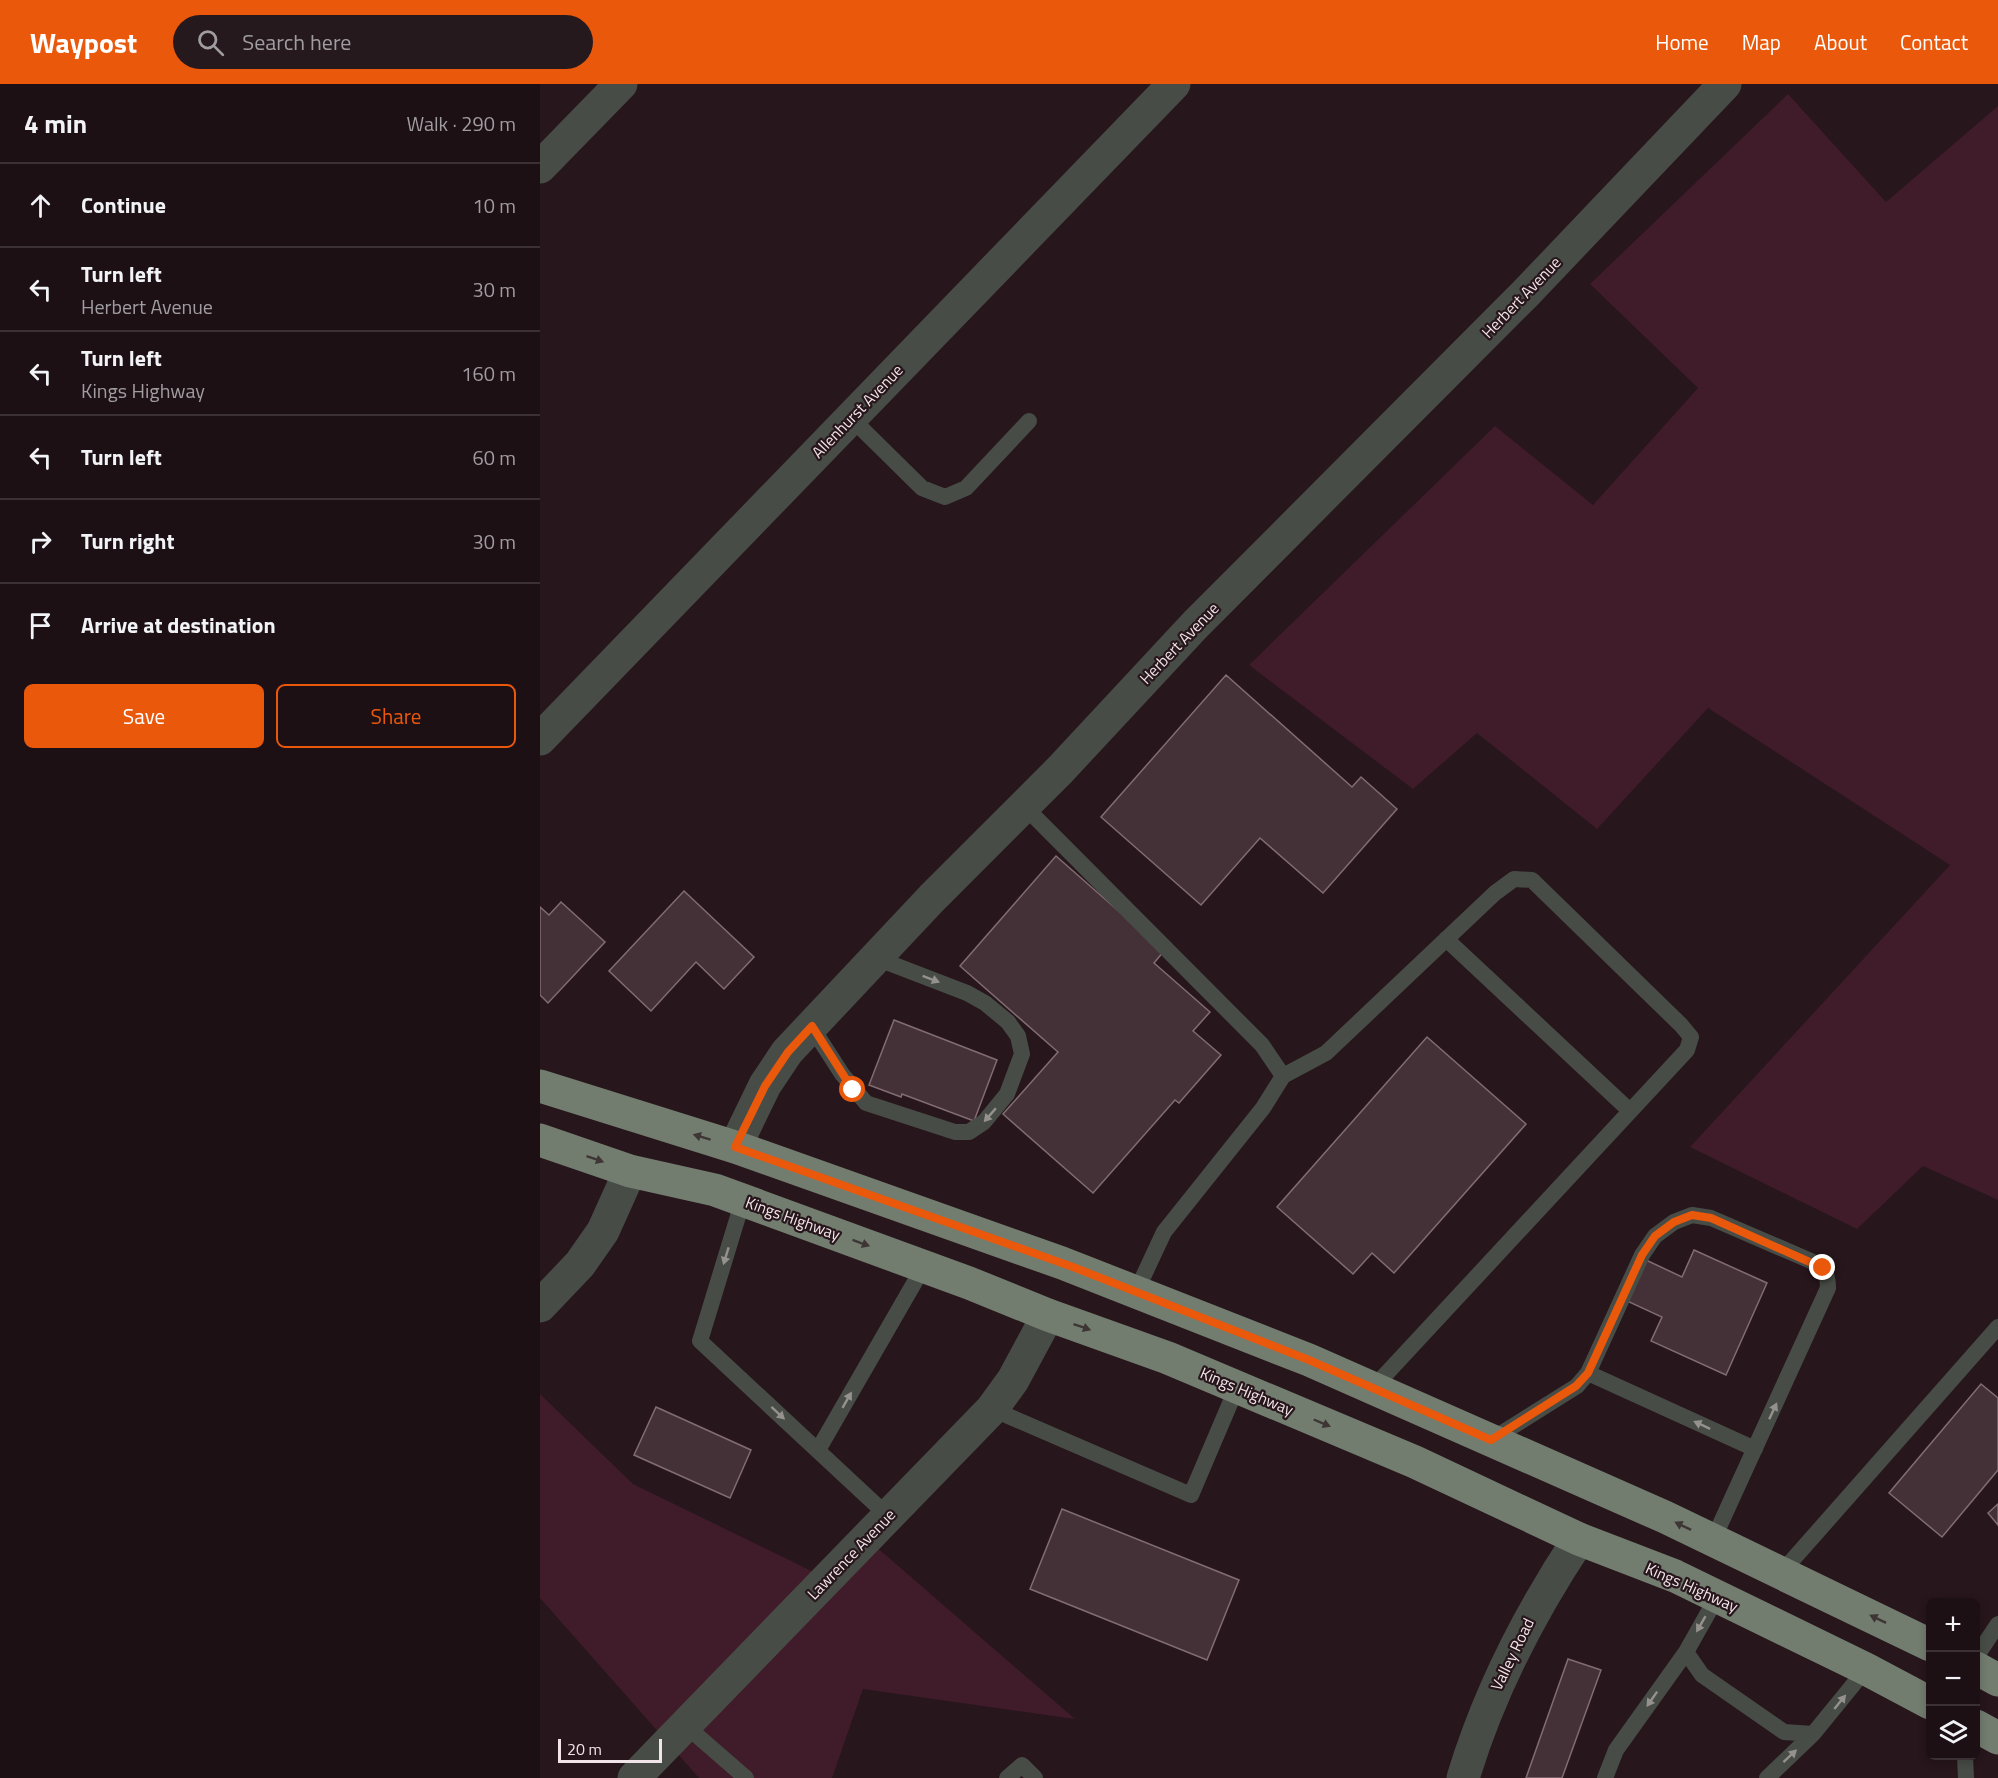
<!DOCTYPE html>
<html lang="en">
<head>
<meta charset="utf-8">
<style>
	:root { --surface:#1d1015; --page:#25191e; --text:#f1f3f6; --muted:#a09da0; --line:#3b3034; --accent:#ea580c }
	body { margin:0; font-family:"Titillium Web",sans-serif; background:var(--page); color:var(--text) }
	.controls { position:absolute; right:18px; bottom:18px; display:grid; overflow:hidden; border-radius:9px; box-shadow:0 3px 9px #0003 }
	.controls button { width:54px; height:54px; display:grid; place-items:center; padding:0; border:0; border-bottom:2px solid var(--line); background:var(--surface); color:var(--text); font:30px sans-serif }
	.scale { position:absolute; left:18px; bottom:15px; width:104px; box-sizing:border-box; padding-left:6px; border:3px solid #f2e5e9; border-top:0; font-size:16px; line-height:21px; white-space:nowrap; color:#f2e5e9; -webkit-text-stroke:4px #27161c; paint-order:stroke }
	.stop { position:absolute; width:18px; height:18px; margin:-14px; border:4px solid #ea580c; border-radius:50%; background:#fff }
	.stop.end { background:#ea580c; border-color:#fff; box-shadow:0 2px 6px #0008 }
	.list { margin:0; padding:0; list-style:none }
	h2 { display:flex; justify-content:space-between; align-items:center; height:78px; margin:0; padding:0 24px; font-size:26px }
	h2 small { font-size:20px; font-weight:400; color:var(--muted) }
	.list li { display:grid; grid-template-columns:39px 1fr auto; gap:18px; align-items:center; box-sizing:border-box; height:84px; padding:0 24px; border-top:2px solid var(--line) }
	.list b { display:block; font-size:22px; white-space:nowrap }
	.list p { margin:0; font-size:20px; white-space:nowrap; color:var(--muted) }
	.list em { font-size:20px; font-style:normal; color:var(--muted) }
	.actions { display:flex; gap:12px; padding:18px 24px }
	.actions a { flex:1; padding:14px 0; border:2px solid var(--accent); border-radius:9px; text-align:center; font-size:21px; color:var(--accent) }
	.actions .main { background:var(--accent); color:#fff }
	.icon { flex:none; width:33px; height:33px; fill:none; stroke:currentColor; stroke-width:2; stroke-linecap:round; stroke-linejoin:round }
	.map { position:relative; flex:none; width:1458px; height:1694px; overflow:hidden }
	header { display:flex; align-items:center; gap:36px; box-sizing:border-box; height:84px; padding:0 30px; background:var(--accent); color:#fff }
	header strong { font-size:28px }
	nav { display:flex; gap:33px; margin-inline-start:auto; font-size:21px }
	.search { width:420px; height:54px; background:var(--page); display:flex; align-items:center; gap:15px; box-sizing:border-box; padding:0 21px; border-radius:33px; color:var(--muted); font-size:22px }
	main { display:flex }
	aside { flex:1; background:var(--surface) }
	.map>svg:first-child { display:block }
	.green { fill:#401b2a }
	.building { fill:#443138; stroke:#826c73; stroke-width:1.5 }
	.lines { fill:none; stroke-linecap:round; stroke-linejoin:round }
	.lane { stroke:#474d46; stroke-width:16 }
	.street { stroke:#474d46; stroke-width:33 }
	.primary { stroke:#727d6f; stroke-width:33 }
	.oneway { fill:#94918f }
	.oneway2 { fill:#3e3535 }
	.route { stroke:#ea580c; stroke-width:8 }
	.labels { text-anchor:middle; stroke-width:4.5; stroke-linejoin:round; paint-order:stroke }
	.street-label { font-size:16px; fill:#f2e5e9; stroke:#27161c }
</style>
</head>
<body>
<header>
<strong>Waypost</strong>
<div class="search"><svg class="icon" aria-label="search" viewBox="0 0 24 24"><circle cx="10" cy="10" r="6"/><path d="M15 15l6 6"/></svg>Search here</div>
<nav><a>Home</a><a>Map</a><a>About</a><a>Contact</a></nav>
</header>
<main>
<aside>
<h2>4 min<small>Walk · 290 m</small></h2>
<ul class="list">
<li><svg class="icon" aria-label="ahead" viewBox="0 0 24 24"><path d="M12 20V5M6 11l6-6 6 6"/></svg><div><b>Continue</b></div><em>10 m</em></li>
<li><svg class="icon" aria-label="left" viewBox="0 0 24 24"><path d="M17 20v-9H6M10 6l-5 5 5 5"/></svg><div><b>Turn left</b><p>Herbert Avenue</p></div><em>30 m</em></li>
<li><svg class="icon" aria-label="left" viewBox="0 0 24 24"><path d="M17 20v-9H6M10 6l-5 5 5 5"/></svg><div><b>Turn left</b><p>Kings Highway</p></div><em>160 m</em></li>
<li><svg class="icon" aria-label="left" viewBox="0 0 24 24"><path d="M17 20v-9H6M10 6l-5 5 5 5"/></svg><div><b>Turn left</b></div><em>60 m</em></li>
<li><svg class="icon" aria-label="right" viewBox="0 0 24 24"><path d="M7 20v-9h11M14 6l5 5-5 5"/></svg><div><b>Turn right</b></div><em>30 m</em></li>
<li><svg class="icon" aria-label="arrive" viewBox="0 0 24 24"><path d="M6 21V4h12l-3 4 3 4H6"/></svg><div><b>Arrive at destination</b></div></li>
</ul>
<div class="actions"><a class="main">Save</a><a>Share</a></div>
</aside>
<div class="map">
<svg width="1458" height="1694" viewBox="0 0 1458 1694">
	<rect width="100%" height="100%" fill="#27161c"/>
	<!-- green -->
	<path class="green" d="M1248 10 1346 118 1458 22V1116L1383 1082 1317 1145 1150 1063 1410 781 1168 624 1057 745 937 649 873 705 709 581 955 342 1053 421 1158 304 1050 200Z
		M0 1310 93 1400 290 1496 326 1454 535 1635 323 1605 292 1694H159L0 1514Z"/>
	<!-- building -->
	<path class="building" d="M686 591 812 703 821 693 857 725 783 809 720 754 661 821 561 733Z
		M516 772 624 867 614 879 670 928 653 947 681 971 639 1019 635 1016 553 1109 463 1030 518 968 420 882Z
		M144 807 214 873 184 905 156 878 111 927 69 887Z
		M21 818 65 858 8 919 0 911V823L9 831Z
		M354 936 457 976 434 1037 362 1010 361 1013 329 1001Z
		M887 953 986 1040 854 1189 832 1169 813 1190 737 1123Z
		M1154 1166 1227 1199 1186 1291 1111 1257 1122 1233 1087 1217 1106 1176 1142 1193Z
		M1441 1300 1458 1314V1386L1402 1453 1349 1409Z
		M116 1323 211 1366 190 1414 94 1371Z
		M1458 1420V1441L1448 1429Z
		M522 1425 699 1496 667 1576 490 1505Z
		M1028 1575 1061 1586 1022 1694H986Z"/>
	<g class="lines">
		<!-- lane -->
		<path class="lane" d="M311 334 382 404 405 413 426 404 489 337
			M484 722 722 961 743 992 723 1024 624 1148 596 1208
			M906 855 1090 1027
			M271 942 302 990 326 1019 415 1048H429L444 1038 467 1010 482 970 478 952 468 938 445 919 427 909 336 874
			M743 992 786 969 955 809 974 795 992 796 1141 941 1151 953 1147 966 833 1304
			M203 1116 160 1257 348 1432
			M1048 1289 1215 1365
			M452 1325 651 1411 697 1303
			M951 1356 1037 1302 1048 1289 1102 1171 1115 1152 1134 1138 1152 1131 1171 1134 1271 1177C1284 1184 1288 1189 1288 1204L1173 1456
			M278 1366 384 1182
			M1241 1489 1458 1243
			M1146 1568 1162 1591 1244 1648 1273 1650
			M1436 1573 1458 1540
			M145 1641 206 1694
			M1425 1672 1426 1694
			M467 1694 482 1681 495 1694
			M1065 1694 1076 1666 1146 1568 1177 1513
			M1227 1694 1273 1650 1326 1585"/>
		<!-- street -->
		<path class="street" d="M0 83 81 0
			M0 655 634 0
			M195 1063 225 1001 247 968 392 814 520 686 655 541 985 210 1185 0
			M0 1222 40 1180 63 1147 90 1087
			M94 1694 452 1325 473 1296 508 1231
			M923 1694C949 1608 989 1530 1039 1455"/>
		<!-- primary -->
		<path class="primary" d="M0 1002 195 1063 522 1179 769 1276 1125 1433 1390 1561
			M0 1056 90 1087 175 1106 429 1199 508 1231 628 1274 875 1378 1039 1455 1135 1492 1326 1585 1390 1619
			M1436 1584 1458 1596
			M1436 1642 1458 1654"/>
	</g>
	<!-- one-way arrows -->
	<defs><path id="oneway-solid" d="M-6-.8H1V-3.2L6.5 0L1 3.2V.8H-6Z" transform="scale(1.5)"/></defs>
	<g class="oneway">
		<use href="#oneway-solid" transform="translate(391 895) rotate(21)"/>
		<use href="#oneway-solid" transform="translate(450 1031) rotate(131)"/>
		<use href="#oneway-solid" transform="translate(186 1172) rotate(107)"/>
		<use href="#oneway-solid" transform="translate(307 1316) rotate(-60)"/>
		<use href="#oneway-solid" transform="translate(1233 1327) rotate(-65)"/>
		<use href="#oneway-solid" transform="translate(238 1329) rotate(43)"/>
		<use href="#oneway-solid" transform="translate(1162 1341) rotate(-155)"/>
		<use href="#oneway-solid" transform="translate(1161 1540) rotate(120)"/>
		<use href="#oneway-solid" transform="translate(1112 1615) rotate(125)"/>
		<use href="#oneway-solid" transform="translate(1300 1618) rotate(-51)"/>
		<use href="#oneway-solid" transform="translate(1250 1672) rotate(-43)"/>
	</g>
	<g class="oneway2">
		<use href="#oneway-solid" transform="translate(162 1053) rotate(-163)"/>
		<use href="#oneway-solid" transform="translate(55 1075) rotate(19)"/>
		<use href="#oneway-solid" transform="translate(321 1159) rotate(20)"/>
		<use href="#oneway-solid" transform="translate(542 1243) rotate(19)"/>
		<use href="#oneway-solid" transform="translate(782 1339) rotate(23)"/>
		<use href="#oneway-solid" transform="translate(1143 1442) rotate(-154)"/>
		<use href="#oneway-solid" transform="translate(1338 1535) rotate(-154)"/>
	</g>
	<g class="lines">
		<!-- route -->
		<path class="route" d="M313 1006 272 942 248 968 225 1002 195 1063 533 1183 769 1276 951 1356 1036 1302 1048 1289 1102 1171 1115 1152 1134 1138 1152 1131 1171 1134 1283 1184"/>
	</g>
	<g class="labels">
		<!-- street labels -->
		<g class="street-label">
			<text transform="translate(981 213) rotate(-46)" y="6">Herbert Avenue</text>
			<text transform="translate(317 327) rotate(-46)" y="6">Allenhurst Avenue</text>
			<text transform="translate(639 559) rotate(-46)" y="6">Herbert Avenue</text>
			<text transform="translate(253 1134) rotate(20)" y="6">Kings Highway</text>
			<text transform="translate(707 1307) rotate(23)" y="6">Kings Highway</text>
			<text transform="translate(311 1470) rotate(-46)" y="6">Lawrence Avenue</text>
			<text transform="translate(1152 1503) rotate(24)" y="6">Kings Highway</text>
			<text transform="translate(972 1570) rotate(-64)" y="6">Valley Road</text>
		</g>
	</g>
</svg>
<div class="controls">
<button>+</button>
<button>−</button>
<button><svg class="icon" aria-label="layers" viewBox="0 0 24 24"><path d="M12 4l9 5-9 5-9-5zM3 14l9 5 9-5"/></svg></button>
</div>
<div class="scale">20 m</div>
<div class="stop" style="left:313px;top:1006px"></div>
<div class="stop end" style="left:1283px;top:1184px"></div>
</div>
</main>
</body>
</html>
